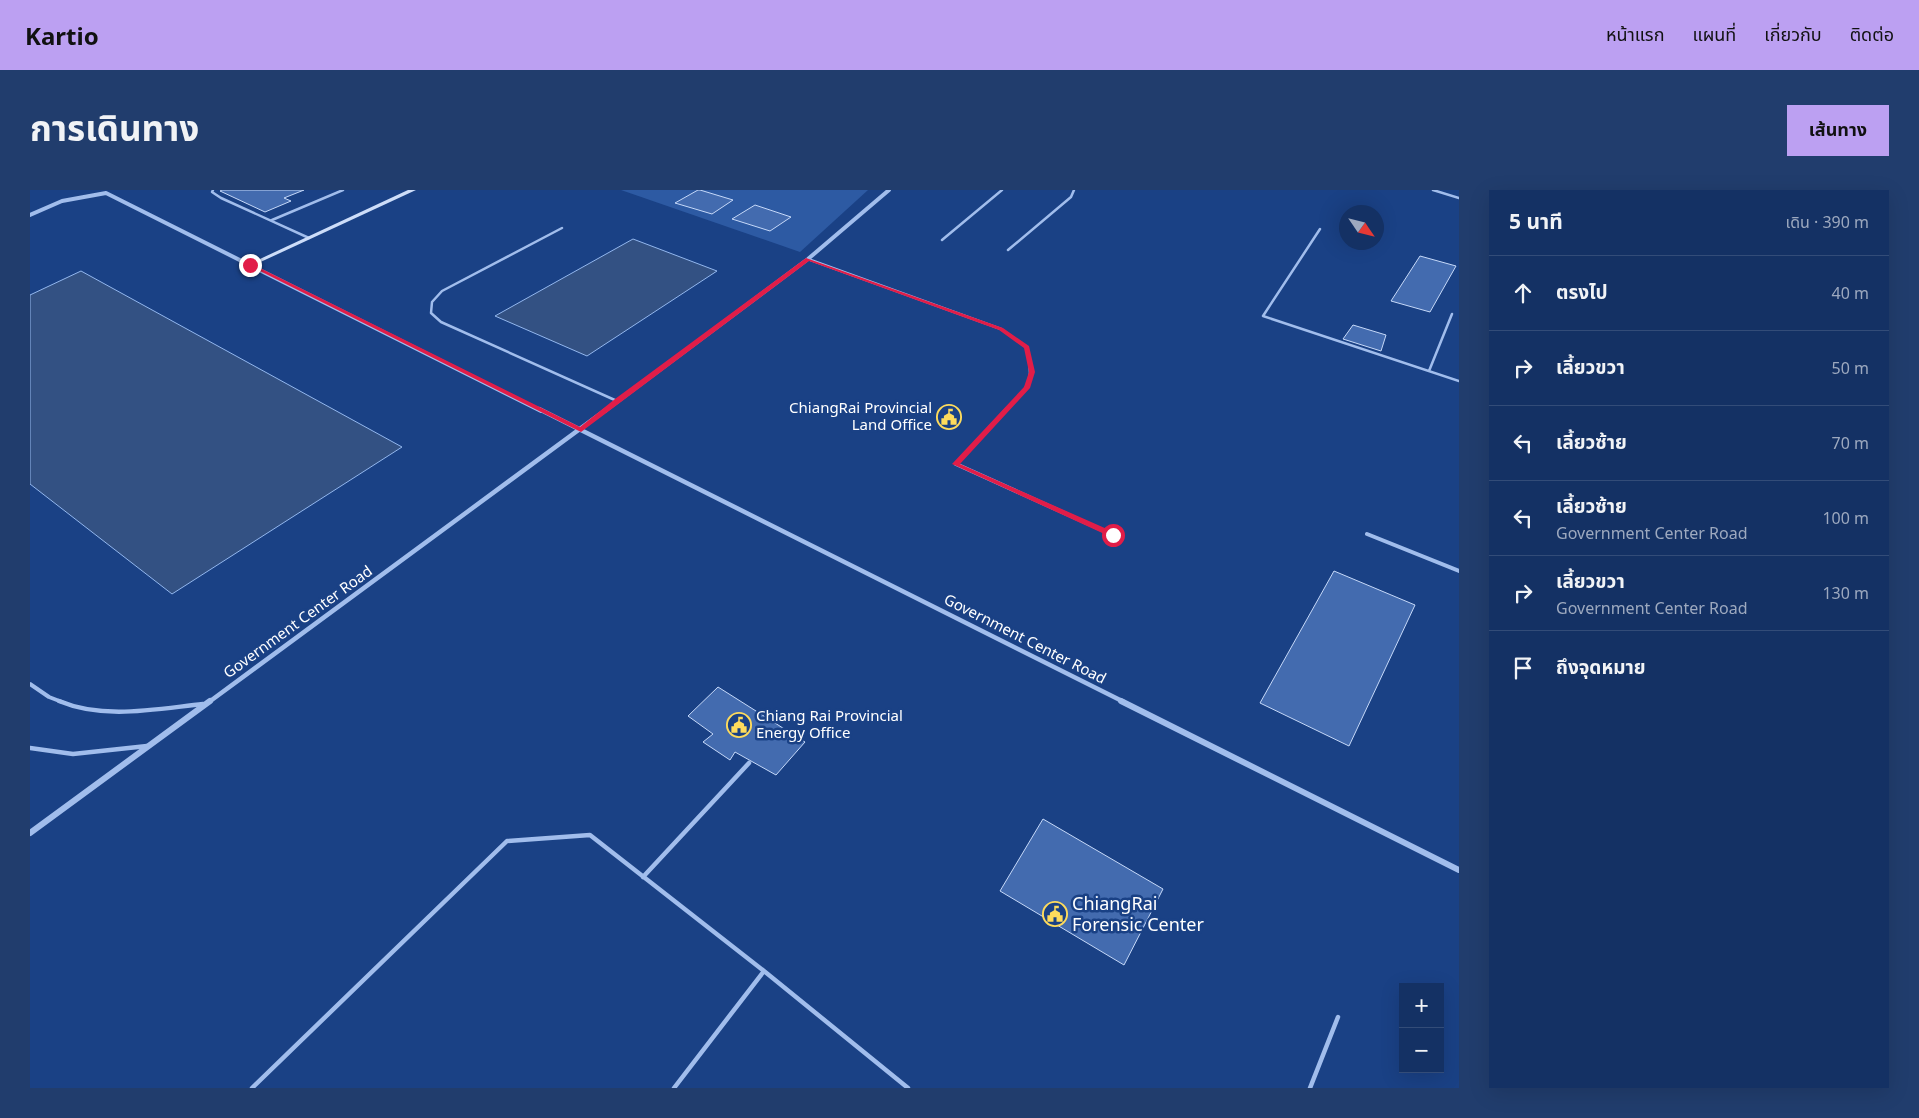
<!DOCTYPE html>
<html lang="th">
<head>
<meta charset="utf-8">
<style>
	:root { --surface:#143164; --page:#213d6d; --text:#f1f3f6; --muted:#9da9bf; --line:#334c78; --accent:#bca0f2 }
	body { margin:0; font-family:"Noto Sans","Noto Sans Thai",sans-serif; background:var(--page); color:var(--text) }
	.controls { position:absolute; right:15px; bottom:15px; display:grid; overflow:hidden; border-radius:0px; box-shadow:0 5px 20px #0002 }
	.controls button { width:45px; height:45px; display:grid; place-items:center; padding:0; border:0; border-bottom:1px solid var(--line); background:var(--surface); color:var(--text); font:25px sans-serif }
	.compass { position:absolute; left:1309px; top:15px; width:45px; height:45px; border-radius:50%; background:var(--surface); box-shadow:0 5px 20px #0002; rotate:125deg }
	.stop { position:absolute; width:15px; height:15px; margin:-11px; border:4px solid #e11d48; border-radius:50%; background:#fff }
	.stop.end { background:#e11d48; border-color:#fff; box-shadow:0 1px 5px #0008 }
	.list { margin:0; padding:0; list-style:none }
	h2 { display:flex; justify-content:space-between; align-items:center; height:65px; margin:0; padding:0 20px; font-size:21px }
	h2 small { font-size:16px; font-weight:400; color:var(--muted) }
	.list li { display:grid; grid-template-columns:32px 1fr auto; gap:15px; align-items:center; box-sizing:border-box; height:75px; padding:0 20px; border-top:1px solid var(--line) }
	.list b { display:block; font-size:19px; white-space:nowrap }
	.list p { margin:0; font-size:16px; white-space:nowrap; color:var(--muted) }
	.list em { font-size:16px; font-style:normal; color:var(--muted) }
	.icon { flex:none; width:28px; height:28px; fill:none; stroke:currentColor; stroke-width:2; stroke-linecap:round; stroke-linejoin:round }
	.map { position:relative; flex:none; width:1429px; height:898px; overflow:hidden; border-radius:0px }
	header { display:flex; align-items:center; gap:30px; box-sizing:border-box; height:70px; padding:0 25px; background:var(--accent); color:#111 }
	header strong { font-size:24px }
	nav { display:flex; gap:28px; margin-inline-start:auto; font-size:18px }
	.intro { display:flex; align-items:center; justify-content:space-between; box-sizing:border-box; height:120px; padding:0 30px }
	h1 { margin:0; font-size:35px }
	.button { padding:12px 22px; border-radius:0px; background:var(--accent); color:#111; font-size:18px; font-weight:700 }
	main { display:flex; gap:30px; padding:0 30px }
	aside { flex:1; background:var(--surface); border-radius:0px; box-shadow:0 5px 20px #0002 }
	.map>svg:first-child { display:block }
	.green { fill:#2d5aa3 }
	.water { fill:#335183; stroke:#93b7ee }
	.building { fill:#436baf; stroke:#c6d9f9 }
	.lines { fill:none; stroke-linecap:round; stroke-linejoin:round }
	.lane-far2 { stroke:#a1bdec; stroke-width:2.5 }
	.lane-far1 { stroke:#a1bdec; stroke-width:4 }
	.lane { stroke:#a1bdec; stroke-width:4.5 }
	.street-far2 { stroke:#a1bdec; stroke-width:4 }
	.street-far1 { stroke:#a1bdec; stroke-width:4.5 }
	.street { stroke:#a1bdec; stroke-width:6 }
	.secondary { fill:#cdddf9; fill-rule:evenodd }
	.route { fill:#e11d48 }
	.labels { text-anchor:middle; stroke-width:5; stroke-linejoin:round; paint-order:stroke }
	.poi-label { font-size:15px; fill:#fff; stroke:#1a4185; text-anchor:end }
	.street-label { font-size:15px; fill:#fff; stroke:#1a4185 }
	.near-poi-label { font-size:18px; fill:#fff; stroke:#1a4185; text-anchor:start }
</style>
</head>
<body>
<header>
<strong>Kartio</strong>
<nav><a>หน้าแรก</a><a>แผนที่</a><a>เกี่ยวกับ</a><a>ติดต่อ</a></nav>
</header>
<div class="intro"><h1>การเดินทาง</h1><a class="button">เส้นทาง</a></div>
<main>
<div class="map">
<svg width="1429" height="898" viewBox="0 0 1429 898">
	<rect width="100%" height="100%" fill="#1a4185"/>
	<!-- green -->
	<path class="green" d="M591 0H838L770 62Z"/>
	<!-- water -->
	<path class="water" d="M603 49 687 81 557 166 465 126Z
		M51 81 372 257 142 404 0 294V105Z"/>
	<!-- building -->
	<path class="building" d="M192 0H274L254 8 261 11 235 22 190 1Z
		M668 0H670L703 10 682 24 645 13Z
		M725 15 761 27 740 41 702 29Z
		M1390 66 1426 76 1400 122 1361 111Z
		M1323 135 1356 145 1351 161 1313 149Z
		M1304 381 1385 415 1319 556 1230 513Z
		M688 497 775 552 746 585 705 562 700 570 673 552 683 544 658 526Z
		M1013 629 1133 699 1094 775 970 701Z"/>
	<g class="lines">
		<!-- lane-far2 -->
		<path class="lane-far2" d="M183 0 182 2 191 8 279 48
			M1403 0 1429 8
			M242 30 313 0
			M532 38 412 101 402 112 401 123 411 132 587 211
			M1290 39 1233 126 1429 191
			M912 50 972 0
			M978 60 1041 7 1044 0
			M778 69 971 139 996 157C1005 193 1000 194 976 221
			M1399 181 1422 124"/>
		<!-- lane-far1 -->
		<path class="lane-far1" d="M977 219 926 274 1083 345
			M1337 344 1429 381
			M0 494 19 507 32 512"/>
		<!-- lane -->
		<path class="lane" d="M29 511C74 530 126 519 173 514
			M0 558 43 564 117 556
			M613 687 719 573
			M222 898 477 651 560 645 734 781 878 898
			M644 898 734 781
			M1280 898 1308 827"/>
		<!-- street-far2 -->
		<path class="street-far2" d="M76 3 511 221
			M0 25 32 11 76 3
			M575 221 778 69 859 0"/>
		<!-- street-far1 -->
		<path class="street-far1" d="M509 219 1094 512
			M179 512 577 219"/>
		<!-- street -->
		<path class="street" d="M1091 511 1429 680
			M0 643 180 511"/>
		<!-- secondary -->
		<path class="secondary" d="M378 0H386L222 76 217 75Z"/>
	</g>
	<!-- route -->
	<path class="route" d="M776 68 973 138 999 156 1005 182 1000 198 930 274 1086 343V347H1081L922 274 994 197 999 182 994 158 969 140 779 71 551 242 218 75 222 74 550 237 585 209Z"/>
	<!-- icons -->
	<defs>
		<symbol id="civic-ring" viewBox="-11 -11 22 22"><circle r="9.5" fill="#1a4185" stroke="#fedb5c" stroke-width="1.5"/><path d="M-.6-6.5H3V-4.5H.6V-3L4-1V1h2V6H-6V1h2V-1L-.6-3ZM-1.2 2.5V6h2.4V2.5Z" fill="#fedb5c"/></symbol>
	</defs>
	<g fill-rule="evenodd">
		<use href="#civic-ring" x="905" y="213" width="28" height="28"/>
		<use href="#civic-ring" x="695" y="521" width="28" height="28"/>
		<use href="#civic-ring" x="1011" y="710" width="28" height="28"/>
	</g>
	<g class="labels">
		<!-- poi labels -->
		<g class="poi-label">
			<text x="902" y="223">ChiangRai Provincial<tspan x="902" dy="17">Land Office</tspan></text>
			<text x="726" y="531" text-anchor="start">Chiang Rai Provincial<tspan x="726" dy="17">Energy Office</tspan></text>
		</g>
		<!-- street labels -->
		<g class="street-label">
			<text transform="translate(268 432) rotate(-36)" y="5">Government Center Road</text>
			<text transform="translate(995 449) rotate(27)" y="5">Government Center Road</text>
		</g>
		<!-- near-poi labels -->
		<g class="near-poi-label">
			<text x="1042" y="720">ChiangRai<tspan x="1042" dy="21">Forensic Center</tspan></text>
		</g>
	</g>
</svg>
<div class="controls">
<button>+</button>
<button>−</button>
</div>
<svg class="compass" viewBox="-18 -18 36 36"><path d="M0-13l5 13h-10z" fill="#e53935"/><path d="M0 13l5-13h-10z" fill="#9da9bf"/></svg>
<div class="stop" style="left:1083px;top:345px"></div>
<div class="stop end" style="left:220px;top:75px"></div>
</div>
<aside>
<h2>5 นาที<small>เดิน · 390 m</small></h2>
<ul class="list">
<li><svg class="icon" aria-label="ahead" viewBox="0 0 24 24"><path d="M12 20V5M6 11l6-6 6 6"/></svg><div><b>ตรงไป</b></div><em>40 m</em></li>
<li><svg class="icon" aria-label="right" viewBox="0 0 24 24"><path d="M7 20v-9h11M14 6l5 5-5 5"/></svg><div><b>เลี้ยวขวา</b></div><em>50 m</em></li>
<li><svg class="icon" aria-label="left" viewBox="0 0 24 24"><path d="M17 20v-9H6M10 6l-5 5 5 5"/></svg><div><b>เลี้ยวซ้าย</b></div><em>70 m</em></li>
<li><svg class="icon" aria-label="left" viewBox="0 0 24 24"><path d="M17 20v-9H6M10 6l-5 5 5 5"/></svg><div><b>เลี้ยวซ้าย</b><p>Government Center Road</p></div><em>100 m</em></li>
<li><svg class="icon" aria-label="right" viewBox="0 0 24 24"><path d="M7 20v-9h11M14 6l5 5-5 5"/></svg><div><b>เลี้ยวขวา</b><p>Government Center Road</p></div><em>130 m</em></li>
<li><svg class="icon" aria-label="arrive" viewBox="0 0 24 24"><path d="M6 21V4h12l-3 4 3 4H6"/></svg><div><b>ถึงจุดหมาย</b></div></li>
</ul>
</aside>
</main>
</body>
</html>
